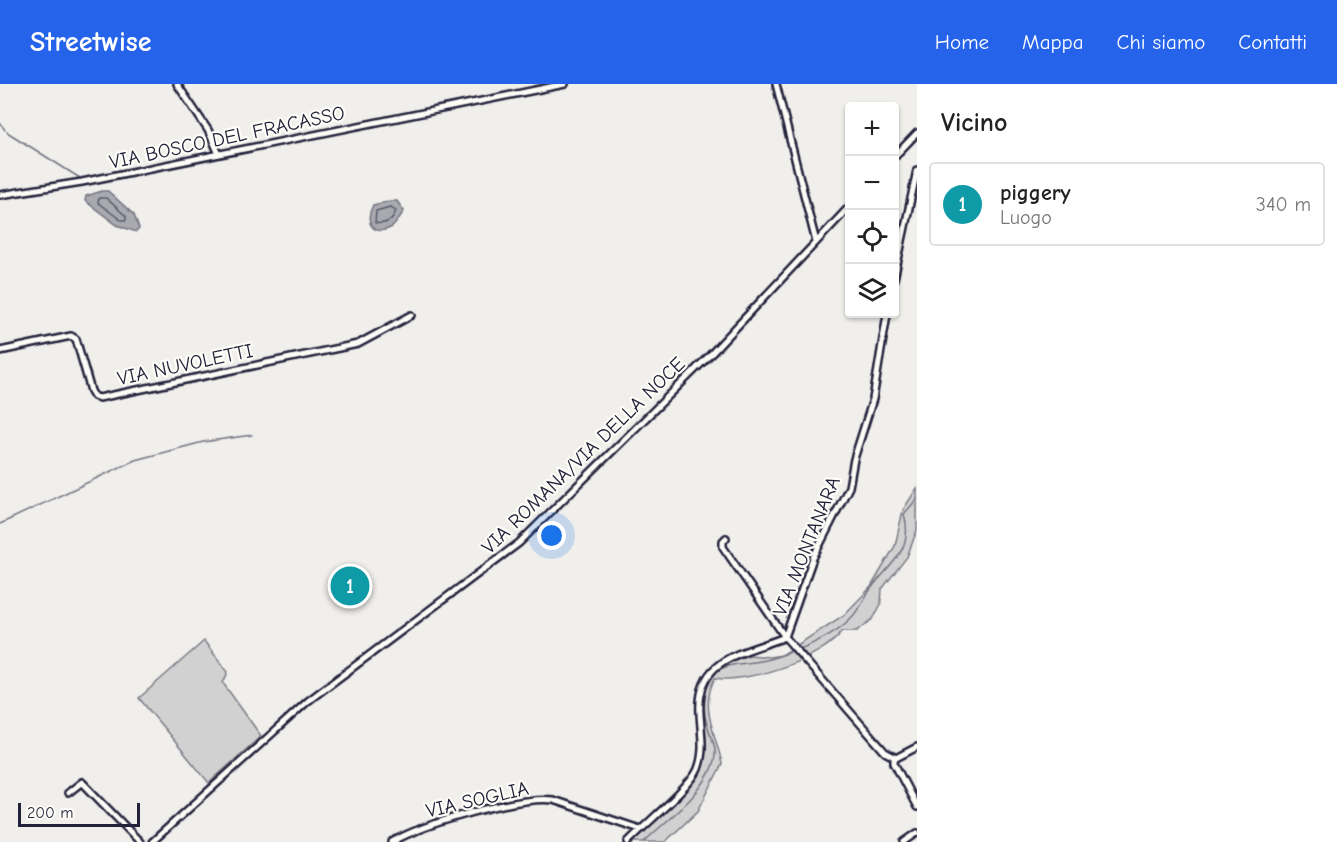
<!DOCTYPE html>
<html lang="it">
<head>
<meta charset="utf-8">
<style>
	:root { --surface:#fff; --page:#f2f2f2; --text:#222; --muted:#767676; --line:#e0e0e0; --accent:#2563eb }
	body { margin:0; font-family:"Comic Neue",sans-serif; background:var(--page); color:var(--text) }
	.controls { position:absolute; right:18px; top:18px; display:grid; overflow:hidden; border-radius:6px; box-shadow:0 2px 4px #0004 }
	.controls button { width:54px; height:54px; display:grid; place-items:center; padding:0; border:0; border-bottom:2px solid var(--line); background:var(--surface); color:var(--text); font:30px sans-serif }
	.scale { position:absolute; left:18px; bottom:15px; width:122px; box-sizing:border-box; padding-left:6px; border:3px solid #22223b; border-top:0; font-size:16px; line-height:21px; white-space:nowrap; color:#22223b; -webkit-text-stroke:4px #fdfcf7; paint-order:stroke }
	.you { position:absolute; left:552px; top:452px; width:21px; height:21px; margin:-15px; border:4px solid #fff; border-radius:50%; background:#1a73e8; box-shadow:0 0 0 9px #1a73e833 }
	.badge { display:grid; place-items:center; width:39px; height:39px; border-radius:50%; background:var(--accent); color:#fff; font-size:20px; font-weight:700 }
	.pin { position:absolute; translate:-50% -50%; border:3px solid #fff; box-shadow:0 2px 6px #0006 }
	.list { margin:0; padding:0; list-style:none }
	h2 { display:flex; justify-content:space-between; align-items:center; height:78px; margin:0; padding:0 24px; font-size:26px }
	h2 small { font-size:20px; font-weight:400; color:var(--muted) }
	.list li { display:grid; grid-template-columns:39px 1fr auto; gap:18px; align-items:center; box-sizing:border-box; height:84px; margin:0 12px 12px; padding:0 12px; border:2px solid var(--line); border-radius:6px }
	.list b { display:block; font-size:22px; white-space:nowrap }
	.list p { margin:0; font-size:20px; white-space:nowrap; color:var(--muted) }
	.list em { font-size:20px; font-style:normal; color:var(--muted) }
	.icon { flex:none; width:33px; height:33px; fill:none; stroke:currentColor; stroke-width:2; stroke-linecap:round; stroke-linejoin:round }
	.map { position:relative; flex:none; width:917px; height:758px; overflow:hidden }
	header { display:flex; align-items:center; gap:36px; box-sizing:border-box; height:84px; padding:0 30px; background:var(--accent); color:#fff }
	header strong { font-size:28px }
	nav { display:flex; gap:33px; margin-inline-start:auto; font-size:21px }
	main { display:flex }
	aside { flex:1; background:var(--surface) }
	.map>svg:first-child { display:block }
	.green { fill:#d2d1d1; stroke:#7a7a86; stroke-width:1.5 }
	.water { fill:#a9a9b0; stroke:#737381; stroke-width:1.5 }
	.lines { fill:none; stroke-linecap:round; stroke-linejoin:round }
	.shore { stroke:#58586a; stroke-width:1.5 }
	.stream { stroke:#737381; stroke-width:1.5 }
	.minor-casing { stroke:#22223b; stroke-width:10 }
	.minor { stroke:#fdfcf7; stroke-width:5 }
	.labels { text-anchor:middle; stroke-width:4.5; stroke-linejoin:round; paint-order:stroke }
	.street-label { font-size:20px; fill:#22223b; stroke:#fdfcf7 }
</style>
</head>
<body>
<header>
<strong>Streetwise</strong>
<nav><a>Home</a><a>Mappa</a><a>Chi siamo</a><a>Contatti</a></nav>
</header>
<main>
<div class="map">
<svg width="917" height="758" viewBox="0 0 917 758">
	<rect width="100%" height="100%" fill="#f0efec"/>
	<filter id="ink" filterUnits="userSpaceOnUse"><feTurbulence type="fractalNoise" baseFrequency=".0167" numOctaves="2"/><feDisplacementMap in="SourceGraphic" scale="12" xChannelSelector="R" yChannelSelector="G"/><feConvolveMatrix kernelMatrix="1 2 1 2 8 2 1 2 1" color-interpolation-filters="sRGB"/></filter>
	<g filter="url(#ink)">
		<!-- green -->
		<path class="green" d="M917 404V446L907 473 882 505 881 520 873 535 857 547H842C825 574 746 600 715 594 699 624 716 649 722 680L698 727 665 758H633L693 696 703 646 702 610 715 582 750 571 769 573 782 571 844 531 871 503 895 462 903 426Z
			M204 557 228 588 223 599 261 652 209 699 139 614Z"/>
		<!-- water -->
		<path class="water" d="M102 107H108L134 131 139 145 136 148 117 141 85 117 86 112Z
			M390 117H397L404 127C400 132 397 140 392 143 372 154 364 137 373 121Z"/>
		<g class="lines">
			<!-- shore -->
			<path class="shore" d="M99 114H106L126 132V136H121L98 119Z
				M390 123 396 126C393 136 386 141 375 139L376 127Z"/>
			<!-- stream -->
			<path class="stream" d="M0 39 5 46
				M7 48 83 96
				M0 440 135 376 203 358 252 351
				M800 565C817 558 839 547 852 533 860 524 865 512 873 502 892 478 914 465 904 430L917 415
				M644 758C666 736 703 711 713 680 719 664 711 655 707 640 702 626 704 598 716 588 729 578 749 580 765 576 775 574 785 570 795 566"/>
			<defs>
				<path id="minor" d="M177 0 208 46 219 70
					M776 0 816 158
					M894 73 917 49
					M0 111 82 98 565 0
					M894 195 917 86
					M0 267 71 252 76 255 91 307 94 312 99 314 358 260 412 231
					M726 454 723 457V463L785 553 885 668 896 674 917 663
					M785 553 813 474 849 403 854 375 873 315 887 230
					M894 674V679L917 723
					M68 709 82 698 140 758
					M152 758 308 617 519 459 712 269 850 122
					M392 758C423 740 518 712 553 716L640 745
					M628 758C644 741 690 704 698 685 705 667 701 649 700 630 696 573 742 570 785 553
					M904 758 917 749"/>
			</defs>
			<!-- minor casing -->
			<use href="#minor" class="minor-casing"/>
			<!-- minor -->
			<use href="#minor" class="minor"/>
		</g>
	</g>
	<g class="labels">
		<!-- street labels -->
		<g class="street-label">
			<text transform="translate(227 53) rotate(-12)" y="7">VIA BOSCO DEL FRACASSO</text>
			<text transform="translate(185 280) rotate(-12)" y="7">VIA NUVOLETTI</text>
			<text transform="translate(583 371) rotate(-44)" y="7">VIA ROMANA/VIA DELLA NOCE</text>
			<text transform="translate(806 462) rotate(-68)" y="7">VIA MONTANARA</text>
			<text transform="translate(477 715) rotate(-13)" y="7">VIA SOGLIA</text>
		</g>
	</g>
</svg>
<div class="controls">
<button>+</button>
<button>−</button>
<button><svg class="icon" aria-label="locate" viewBox="0 0 24 24"><circle cx="12" cy="12" r="6"/><path d="M12 2v4M12 18v4M2 12h4M18 12h4"/></svg></button>
<button><svg class="icon" aria-label="layers" viewBox="0 0 24 24"><path d="M12 4l9 5-9 5-9-5zM3 14l9 5 9-5"/></svg></button>
</div>
<div class="scale">200 m</div>
<div class="you"></div>
<div class="pin badge" style="left:350px;top:502px;background:#0f9aa8">1</div>
</div>
<aside>
<h2>Vicino<small></small></h2>
<ul class="list">
<li><span class="badge" style="background:#0f9aa8">1</span><div><b>piggery</b><p>Luogo</p></div><em>340 m</em></li>
</ul>
</aside>
</main>
</body>
</html>
